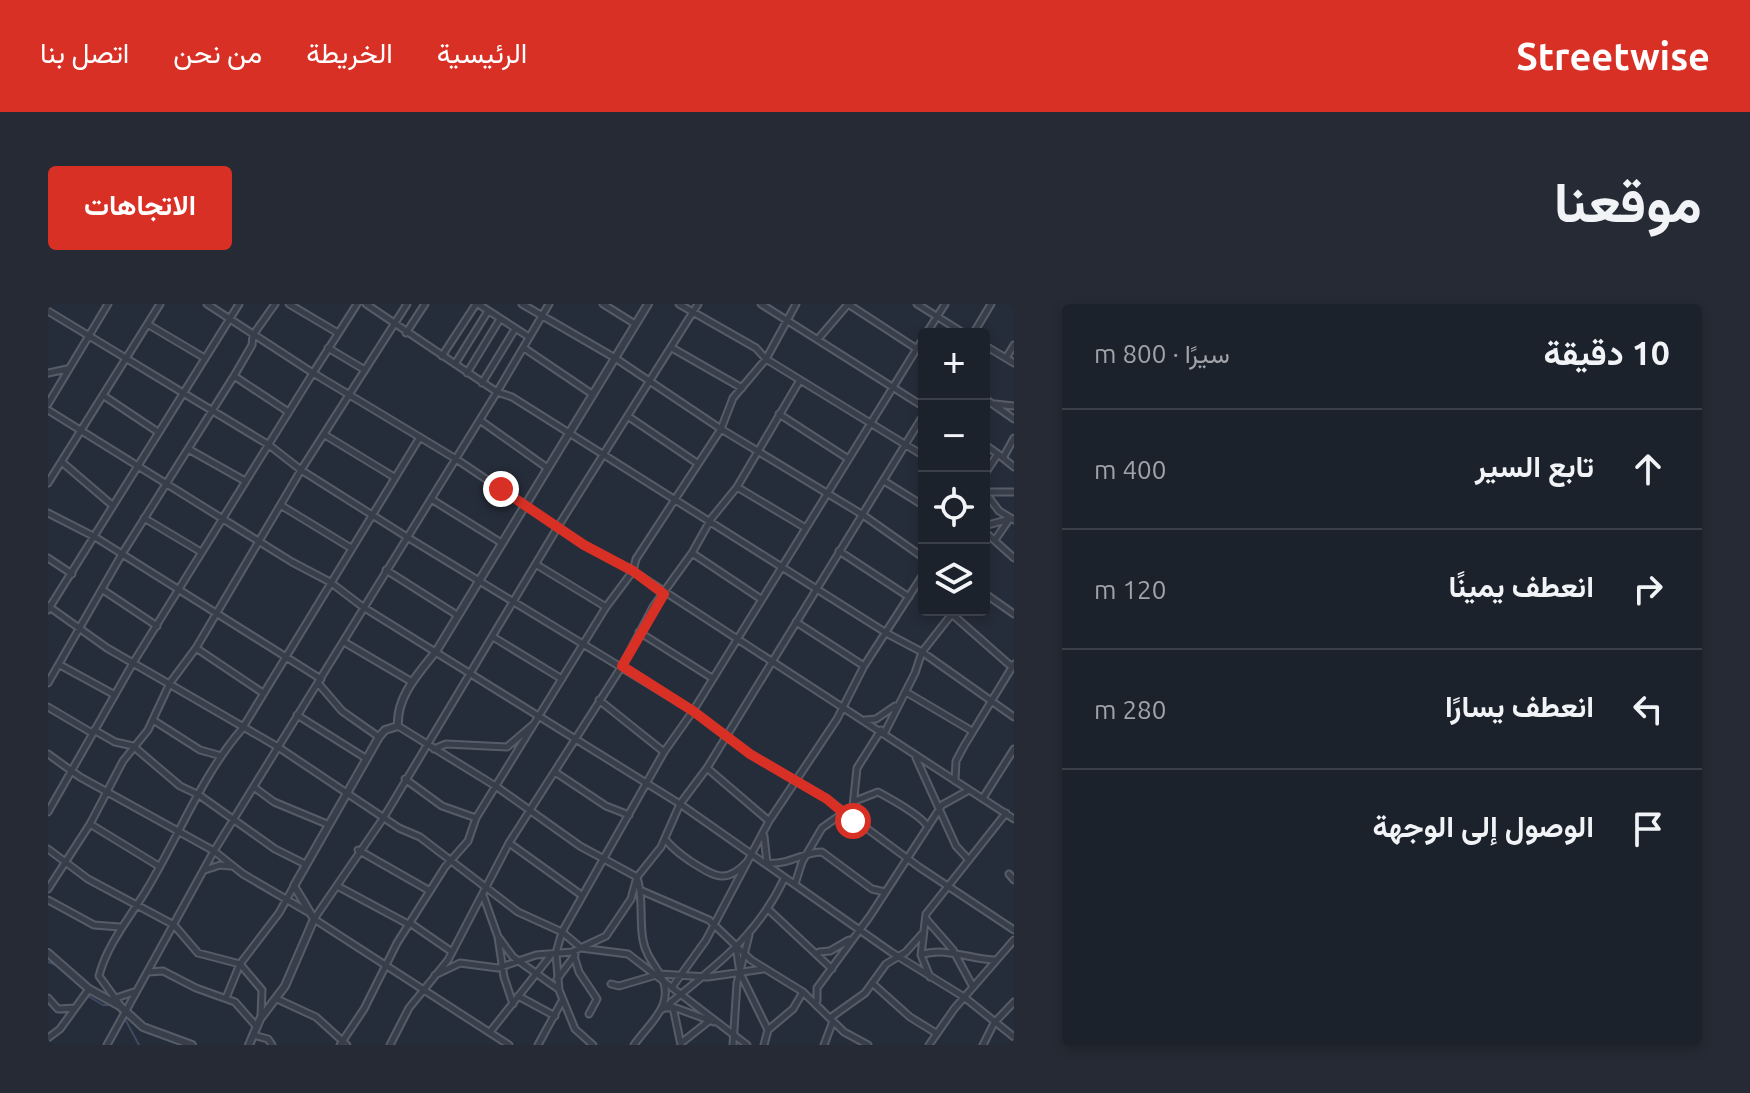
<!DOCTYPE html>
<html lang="ar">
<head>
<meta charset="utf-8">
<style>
	:root { --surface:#1c222c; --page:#252a34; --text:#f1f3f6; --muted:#a0a4a9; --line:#3a3f48; --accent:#d93025 }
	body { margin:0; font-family:Ubuntu,Vazirmatn,sans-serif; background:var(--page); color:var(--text); direction:rtl }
	.controls { position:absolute; right:24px; top:24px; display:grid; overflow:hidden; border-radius:8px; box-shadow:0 4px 12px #0003 }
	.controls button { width:72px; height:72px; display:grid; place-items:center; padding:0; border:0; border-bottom:2px solid var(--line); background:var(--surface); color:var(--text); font:40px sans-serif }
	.stop { position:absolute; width:24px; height:24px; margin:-18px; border:6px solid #d93025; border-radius:50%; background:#fff }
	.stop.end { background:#d93025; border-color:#fff; box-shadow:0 2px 8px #0008 }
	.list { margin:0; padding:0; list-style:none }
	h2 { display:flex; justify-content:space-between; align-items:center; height:104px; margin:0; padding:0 32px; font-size:34px }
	h2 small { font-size:26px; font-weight:400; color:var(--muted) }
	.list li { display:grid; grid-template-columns:52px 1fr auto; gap:24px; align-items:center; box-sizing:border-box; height:120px; padding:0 32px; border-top:2px solid var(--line) }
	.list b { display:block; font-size:30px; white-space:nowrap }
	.list em { font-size:26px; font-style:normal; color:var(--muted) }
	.icon { flex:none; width:44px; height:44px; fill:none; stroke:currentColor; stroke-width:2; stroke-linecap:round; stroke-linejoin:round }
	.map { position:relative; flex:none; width:966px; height:741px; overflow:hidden; direction:ltr; border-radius:8px }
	header { display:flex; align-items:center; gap:48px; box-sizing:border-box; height:112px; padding:0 40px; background:var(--accent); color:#fff }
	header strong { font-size:38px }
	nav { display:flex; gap:44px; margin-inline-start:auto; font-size:28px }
	.intro { display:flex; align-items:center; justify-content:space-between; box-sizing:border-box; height:192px; padding:0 48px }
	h1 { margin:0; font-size:56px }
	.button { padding:20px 36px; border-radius:8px; background:var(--accent); color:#fff; font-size:28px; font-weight:700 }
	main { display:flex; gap:48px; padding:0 48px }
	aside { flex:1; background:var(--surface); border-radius:8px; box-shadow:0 4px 12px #0003 }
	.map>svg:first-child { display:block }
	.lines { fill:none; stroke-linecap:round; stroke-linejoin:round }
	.stream { stroke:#3d4a61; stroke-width:2 }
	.minor-casing { stroke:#575d68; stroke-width:9 }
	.tertiary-casing { stroke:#575d68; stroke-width:10 }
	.minor { stroke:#393f4a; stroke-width:5 }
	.tertiary { stroke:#393f4a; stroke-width:6 }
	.route { stroke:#d93025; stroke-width:10 }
</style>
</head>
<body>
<header>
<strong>Streetwise</strong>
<nav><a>الرئيسية</a><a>الخريطة</a><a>من نحن</a><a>اتصل بنا</a></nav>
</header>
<div class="intro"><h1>موقعنا</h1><a class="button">الاتجاهات</a></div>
<main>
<aside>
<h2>10 دقيقة<small>سيرًا · 800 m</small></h2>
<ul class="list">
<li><svg class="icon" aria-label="ahead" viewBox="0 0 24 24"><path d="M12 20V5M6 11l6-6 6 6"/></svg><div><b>تابع السير</b></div><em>400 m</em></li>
<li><svg class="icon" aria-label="right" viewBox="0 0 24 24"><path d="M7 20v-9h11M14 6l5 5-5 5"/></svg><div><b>انعطف يمينًا</b></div><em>120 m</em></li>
<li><svg class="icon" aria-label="left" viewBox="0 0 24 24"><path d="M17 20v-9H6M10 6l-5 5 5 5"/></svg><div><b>انعطف يسارًا</b></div><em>280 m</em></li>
<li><svg class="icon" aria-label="arrive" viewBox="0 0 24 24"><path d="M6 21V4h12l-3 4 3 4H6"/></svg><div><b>الوصول إلى الوجهة</b></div></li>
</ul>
</aside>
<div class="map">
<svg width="966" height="741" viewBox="0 0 966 741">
	<rect width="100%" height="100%" fill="#262d3a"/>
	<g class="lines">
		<!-- stream -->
		<path class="stream" d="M0 658 11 662 36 686
			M40 692 55 701H66L73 710
			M77 715 91 741"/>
		<defs>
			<path id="minor" d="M241 0 290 29
				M309 0 265 69 408 155 536 241 585 267 966 515
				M430 0 481 33
				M474 0 567 54 673 125 815 211 876 254
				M501 0 449 88 464 93 840 330 874 348 966 413
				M555 0 587 20
				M631 0 708 44 718 55 876 152
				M713 0 876 103
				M800 0 869 45
				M869 0 917 30
				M0 7 221 141 253 166 359 233 645 407 702 450 779 495 871 563 966 626
				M101 21 155 53
				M358 29 377 0
				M878 30 897 0
				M925 30 943 0
				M770 35 800 0
				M936 41 966 59
				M280 44 317 66
				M476 44 544 90
				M624 44 694 84
				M394 52 428 0
				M958 54 966 41
				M407 60 440 7
				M0 69 19 65
				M419 69 452 15
				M186 72 239 107
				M434 79 467 25
				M56 92 110 128
				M936 94 966 115
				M0 100 60 0
				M947 100 966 102
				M0 106 244 258 282 278 315 303 632 500 843 648 916 693 966 733
				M731 110 799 154
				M581 113 649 159
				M433 117 498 163
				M277 131 346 173
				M936 140 950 150
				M142 146 197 177
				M955 154 966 134
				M15 159 64 201
				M936 171 950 150 966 163
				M836 177 876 202
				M0 179 112 0
				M689 183 756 223
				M936 187 951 207 966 216
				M939 188H966
				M383 195 452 238
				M234 202 303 244
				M0 209 47 233 273 375
				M96 214 153 248
				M936 222 962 215
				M936 227 966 254
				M947 236 960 217
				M791 247 861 293
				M644 249 713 295
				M0 254 24 270
				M489 261 558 303
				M338 266 409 311
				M55 286 109 322
				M936 289 966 310
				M0 302 59 344 230 443 351 524 372 533 470 608 514 628 533 644 580 650 699 741
				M0 306 191 0
				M905 311 964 363
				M748 318 816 362
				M591 328 664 374
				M445 333 514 375
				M296 338 364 378
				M148 344 215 389
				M12 361 67 391
				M0 379 74 250 186 72 204 41 205 31 227 0
				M270 379 294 407 331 433
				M858 388 924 427
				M551 396 616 448
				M0 403 44 429
				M249 411 319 455
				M105 416 152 446 170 451
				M817 416 828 415 847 402
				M350 422 449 483 532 542 589 573C596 595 591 615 595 636 597 649 605 659 612 670 629 700 602 718 586 741
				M46 426 67 438 85 442 132 482 151 491 227 545 257 560
				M837 428 867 369 874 348 907 306
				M386 445 398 440 459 443 486 420
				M0 450 32 473 166 547 195 570 260 608
				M868 454 908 542 921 556
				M659 464 721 517
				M507 468 558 502 581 511
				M357 475 394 502 428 514
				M907 477 908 457 916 442 966 360
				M207 484 226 498 279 520
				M935 494 966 445
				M807 497 830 488C843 495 873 511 880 523
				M0 508 85 359 265 69 159 0
				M42 520 109 561
				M716 532 719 559C742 561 755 548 774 548L824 585 837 588
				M617 535C625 545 632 550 642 557 665 571 677 582 699 558
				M461 539 532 590
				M0 545 40 575 126 621 150 649 192 660 214 686 213 712
				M310 546 382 587
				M157 566 172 561 182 562
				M961 570 966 576
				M747 580 754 558 774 524 805 502 809 464 833 426
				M291 583 360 620
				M0 585 42 520 75 457 100 426 122 379 148 344 253 166 359 0
				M594 587 661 616 703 656 755 688 796 728 820 741
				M435 591 450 633 456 673 465 700
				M0 596 46 621 72 623
				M721 606 784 665
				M878 615 905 646 925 683
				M362 619 404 648
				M451 634 465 653 509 684
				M688 642 692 669 720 726
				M771 648 782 647 801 636
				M873 651C897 642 923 656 948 656
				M526 652 531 668 549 695 541 710
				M100 668 115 667 148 684 187 698 209 723
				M612 670 660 673 715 665
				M387 671 412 659 450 664 488 651 524 648 558 632 583 595 589 573 613 543 632 500 659 464 876 110
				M882 673 873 651 878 610 958 509
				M509 675 527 651
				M824 679 862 713 888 729
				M563 680 571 682 605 672
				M625 682 658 636 721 517 789 415 816 362 876 269
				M470 692 507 712
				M0 694 10 705 27 704
				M178 694 192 660 231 609 246 582
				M65 695 86 688
				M229 695 268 713 299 741
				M769 697V684L822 612 894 501 921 486
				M72 701 51 672C59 640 83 612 99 585 131 532 154 471 194 425L372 133
				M625 703 633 741
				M619 704H628L666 718
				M615 705C665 663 707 636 736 575
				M782 714 817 689 838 660 858 648 874 630
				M442 728 503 651
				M205 731 220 735 224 741
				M0 734 12 725 41 685
				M633 739 661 717
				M59 741 166 547 449 88 318 0
				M292 741 316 705 349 639 397 563 420 537 428 514 558 303 585 267 588 255 673 125 685 94 718 55 748 0
				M342 741 361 704 400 656 461 539 574 362 605 303 644 249 663 215 689 183 752 76
				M461 741 266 615 336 513 511 221 650 0
				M490 741 514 697
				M545 741 527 725 511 686 508 649 514 628 616 448 645 407 876 33
				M685 741 689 679 701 631
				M716 741 720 726 745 705 755 688
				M776 741 785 717
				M881 741 906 705 966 636
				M935 741 946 719 966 698"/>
			<path id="tertiary" d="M0 649 41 685 72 702 95 723 144 741
				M201 741 212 715 237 682 266 615 246 582 331 433 337 426 350 422C348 392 372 368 389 346L600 0"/>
		</defs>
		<!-- minor casing -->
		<use href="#minor" class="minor-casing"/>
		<!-- tertiary casing -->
		<use href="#tertiary" class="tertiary-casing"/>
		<!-- minor -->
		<use href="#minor" class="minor"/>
		<!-- tertiary -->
		<use href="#tertiary" class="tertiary"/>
	</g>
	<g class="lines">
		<!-- route -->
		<path class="route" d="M453 185 536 241 585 267 616 290 574 362 645 407 702 450 779 495 805 517"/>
	</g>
</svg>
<div class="controls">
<button>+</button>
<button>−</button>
<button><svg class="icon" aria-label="locate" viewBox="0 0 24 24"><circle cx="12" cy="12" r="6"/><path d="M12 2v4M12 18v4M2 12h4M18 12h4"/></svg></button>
<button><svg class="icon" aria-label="layers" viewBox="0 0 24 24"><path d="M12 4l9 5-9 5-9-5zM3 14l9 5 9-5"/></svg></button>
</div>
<div class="stop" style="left:805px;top:517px"></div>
<div class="stop end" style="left:453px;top:185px"></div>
</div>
</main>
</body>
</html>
